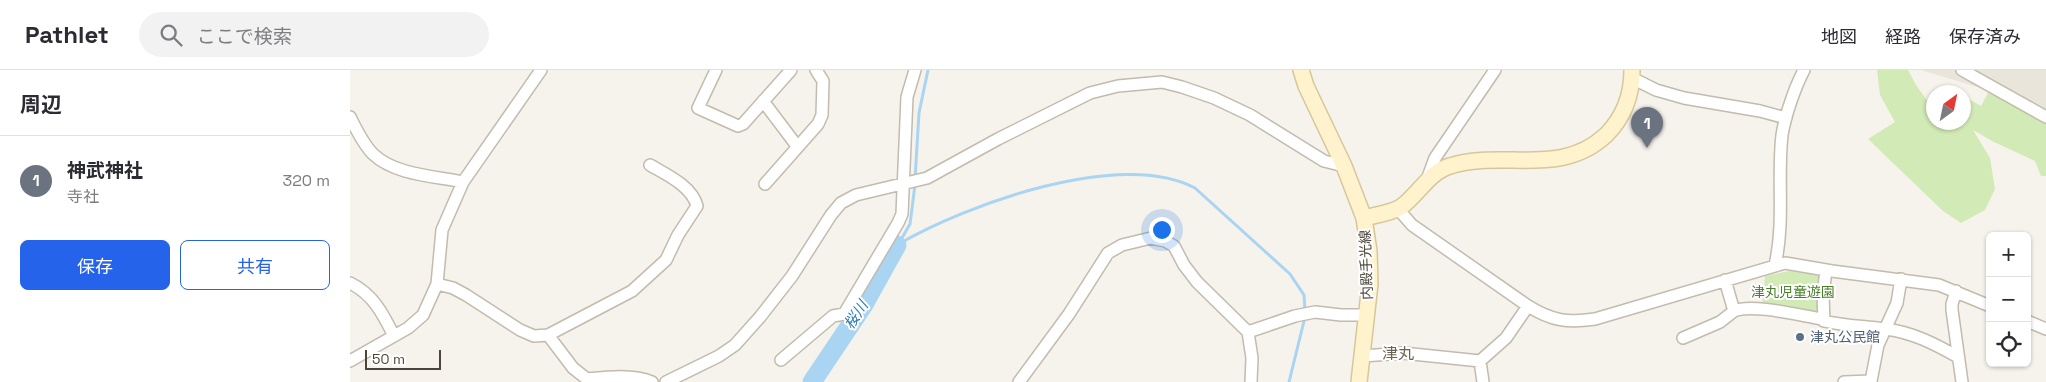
<!DOCTYPE html>
<html lang="ja">
<head>
<meta charset="utf-8">
<style>
	:root { --surface:#fff; --page:#f2f2f3; --text:#2b2b33; --muted:#7c7c81; --line:#e1e1e2; --accent:#2563eb }
	body { margin:0; font-family:"Space Grotesk","Noto Sans JP",sans-serif; background:var(--page); color:var(--text) }
	.controls { position:absolute; right:15px; bottom:15px; display:grid; overflow:hidden; border-radius:8px; box-shadow:0 1px 4px #0004 }
	.controls button { width:45px; height:45px; display:grid; place-items:center; padding:0; border:0; border-bottom:1px solid var(--line); background:var(--surface); color:var(--text); font:25px sans-serif }
	.compass { position:absolute; left:1576px; top:15px; width:45px; height:45px; border-radius:50%; background:var(--surface); box-shadow:0 1px 4px #0004; rotate:33deg }
	.scale { position:absolute; left:15px; bottom:12px; width:76px; box-sizing:border-box; padding-left:5px; border:2px solid #4b4439; border-top:0; font-size:14px; line-height:18px; white-space:nowrap; color:#4b4439; -webkit-text-stroke:4px #fff; paint-order:stroke }
	.you { position:absolute; left:811px; top:159px; width:18px; height:18px; margin:-12px; border:4px solid #fff; border-radius:50%; background:#1a73e8; box-shadow:0 0 0 8px #1a73e833 }
	.badge { display:grid; place-items:center; width:32px; height:32px; border-radius:50%; background:var(--accent); color:#fff; font-size:16px; font-weight:700 }
	.pin { position:absolute; translate:-50% -41px; filter:drop-shadow(0 1px 2px #0008) }
	.pin::after { content:''; position:absolute; top:26px; width:18px; height:15px; background:inherit; clip-path:polygon(0 0,100% 0,50% 100%) }
	.list { margin:0; padding:0; list-style:none }
	h2 { display:flex; justify-content:space-between; align-items:center; height:65px; margin:0; padding:0 20px; font-size:21px }
	h2 small { font-size:16px; font-weight:400; color:var(--muted) }
	.list li { display:grid; grid-template-columns:32px 1fr auto; gap:15px; align-items:center; box-sizing:border-box; height:90px; padding:0 20px; border-top:1px solid var(--line) }
	.list b { display:block; font-size:19px; white-space:nowrap }
	.list p { margin:0; font-size:16px; white-space:nowrap; color:var(--muted) }
	.list em { font-size:16px; font-style:normal; color:var(--muted) }
	.actions { display:flex; gap:10px; padding:15px 20px }
	.actions a { flex:1; padding:11px 0; border:1px solid var(--accent); border-radius:8px; text-align:center; font-size:18px; color:var(--accent) }
	.actions .main { background:var(--accent); color:#fff }
	.icon { flex:none; width:28px; height:28px; fill:none; stroke:currentColor; stroke-width:2; stroke-linecap:round; stroke-linejoin:round }
	.map { position:relative; flex:none; width:1696px; height:312px; overflow:hidden }
	header { display:flex; align-items:center; gap:30px; box-sizing:border-box; height:70px; padding:0 25px; background:var(--surface); border-bottom:1px solid var(--line) }
	header strong { font-size:24px }
	nav { display:flex; gap:28px; margin-inline-start:auto; font-size:18px }
	.search { width:350px; height:45px; background:var(--page); display:flex; align-items:center; gap:12px; box-sizing:border-box; padding:0 18px; border-radius:28px; color:var(--muted); font-size:19px }
	main { display:flex }
	aside { flex:1; background:var(--surface) }
	.map>svg:first-child { display:block }
	.residential { fill:#eae5da }
	.green { fill:#d2eab5 }
	.lines { fill:none; stroke-linecap:round; stroke-linejoin:round }
	.stream { stroke:#a9d4f2; stroke-width:3 }
	.river { stroke:#a9d4f2; stroke-width:19 }
	.street-casing { stroke:#c2bbae; stroke-width:14 }
	.secondary-casing { stroke:#d6c79b; stroke-width:18 }
	.street { stroke:#fff; stroke-width:11 }
	.secondary { stroke:#fff3cd; stroke-width:15 }
	.service-dot { fill:#5c6f8a; stroke:#fff; stroke-width:2 }
	.labels { text-anchor:middle; stroke-width:4; stroke-linejoin:round; paint-order:stroke }
	.street-label { font-size:14px; fill:#4b4439; stroke:#fff }
	.park-label { font-size:14px; fill:#4a7f2a; stroke:#fff }
	.service-label { font-size:14px; fill:#4e5e75; stroke:#fff; text-anchor:start }
	.water-label { font-size:15px; font-style:italic; fill:#2e7ab2; stroke:#fff }
	.quarter-label { font-size:16px; fill:#6e6250; stroke:#fff }
</style>
</head>
<body>
<header>
<strong>Pathlet</strong>
<div class="search"><svg class="icon" aria-label="search" viewBox="0 0 24 24"><circle cx="10" cy="10" r="6"/><path d="M15 15l6 6"/></svg>ここで検索</div>
<nav><a>地図</a><a>経路</a><a>保存済み</a></nav>
</header>
<main>
<aside>
<h2>周辺<small></small></h2>
<ul class="list">
<li><span class="badge" style="background:#6b7280">1</span><div><b>神武神社</b><p>寺社</p></div><em>320 m</em></li>
</ul>
<div class="actions"><a class="main">保存</a><a>共有</a></div>
</aside>
<div class="map">
<svg width="1696" height="312" viewBox="0 0 1696 312">
	<rect width="100%" height="100%" fill="#f6f3ec"/>
	<!-- residential -->
	<path class="residential" d="M1571 0H1696V52L1637 20Z"/>
	<!-- green -->
	<path class="green" d="M1527 0H1558L1566 15 1583 39 1584 52 1606 53 1615 56 1611 53 1614 52V26L1631 36 1639 21 1696 52V106H1691L1685 91 1644 72 1623 60 1640 88 1645 119 1635 140 1611 153 1593 141 1518 69 1545 52 1530 25Z
		M1439 201 1468 205 1472 210 1469 246 1412 237 1415 206Z"/>
	<g class="lines">
		<!-- stream -->
		<path class="stream" d="M565 109 569 43 578 0
			M547 175C615 135 771 78 845 118L940 204 954 225 955 241
			M548 175 560 154 565 115
			M939 312 955 247"/>
		<!-- river -->
		<path class="river" d="M462 312 513 236 547 175"/>
		<defs>
			<path id="street" d="M366 0 348 38 388 56 393 54 441 0
				M1612 0 1696 47
				M1282 8 1306 20 1334 28 1410 41 1436 48
				M413 31 447 76
				M0 47C6 59 13 74 23 84 45 105 84 106 113 112
				M1077 110 1085 88 1145 0
				M415 114 468 54 472 45 473 11 466 0
				M1048 139 1062 155 1178 236C1202 251 1218 253 1245 249L1435 193 1482 201 1589 215 1640 236
				M1425 195C1435 152 1427 108 1432 65 1435 46 1445 17 1454 0
				M1476 200 1473 226 1474 251C1494 256 1514 256 1535 259 1562 262 1585 274 1608 287
				M0 213C23 224 33 244 44 266
				M87 214 103 218 116 225 170 260 184 266 198 265 282 221 316 190 328 165 347 136C342 116 317 105 300 95
				M1606 221 1602 234V240L1612 312
				M1384 241C1402 233 1452 246 1472 249
				M1677 251 1696 259
				M898 262 945 246 965 242 991 245H1017
				M198 265 223 298 237 309C257 307 283 304 302 312
				M1333 268 1370 252 1384 241 1375 210
				M1013 286 1053 283 1130 291 1156 268 1178 236
				M431 290 483 246 494 244 548 153 552 144 557 27 565 0
				M0 291 58 258 73 245 87 214 92 160 113 112 191 0
				M1130 291 1133 312
				M316 312 369 286 385 275 410 247 442 206 481 145 491 133 506 125 577 108 648 69 740 23 768 16 812 12 832 17 864 28 900 45 974 91 994 96
				M669 312 719 244 758 183 772 175 801 168 815 171 824 176 834 195 847 212 898 262 902 288 901 312
				M1494 312 1521 311 1528 275 1547 233 1551 209"/>
			<path id="secondary" d="M951 0 956 16 994 96 1014 148 1019 181 1020 214 1009 312
				M1014 148C1026 145 1041 143 1051 137 1068 125 1079 102 1100 96 1153 79 1210 108 1256 65 1274 47 1282 25 1282 0"/>
		</defs>
		<!-- street casing -->
		<use href="#street" class="street-casing"/>
		<!-- secondary casing -->
		<use href="#secondary" class="secondary-casing"/>
		<!-- street -->
		<use href="#street" class="street"/>
		<!-- secondary -->
		<use href="#secondary" class="secondary"/>
	</g>
	<!-- markers -->
	<circle class="service-dot" cx="1450" cy="267" r="5"/>
	<g class="labels">
		<!-- street labels -->
		<g class="street-label">
			<text transform="translate(1016 195) rotate(-92)" y="5">内殿手光線</text>
		</g>
		<!-- park labels -->
		<g class="park-label">
			<text x="1443" y="227">津丸児童遊園</text>
		</g>
		<!-- service labels -->
		<g class="service-label">
			<text x="1460" y="272">津丸公民館</text>
		</g>
		<!-- water labels -->
		<g class="water-label">
			<text transform="translate(506 245) rotate(-57)" y="5">桜川</text>
		</g>
		<!-- quarter labels -->
		<g class="quarter-label">
			<text x="1048" y="289">津丸</text>
		</g>
	</g>
</svg>
<div class="controls">
<button>+</button>
<button>−</button>
<button><svg class="icon" aria-label="locate" viewBox="0 0 24 24"><circle cx="12" cy="12" r="6"/><path d="M12 2v4M12 18v4M2 12h4M18 12h4"/></svg></button>
</div>
<svg class="compass" viewBox="-18 -18 36 36"><path d="M0-13l5 13h-10z" fill="#e53935"/><path d="M0 13l5-13h-10z" fill="#7c7c81"/></svg>
<div class="scale">50 m</div>
<div class="you"></div>
<div class="pin badge" style="left:1297px;top:78px;background:#6b7280">1</div>
</div>
</main>
</body>
</html>
